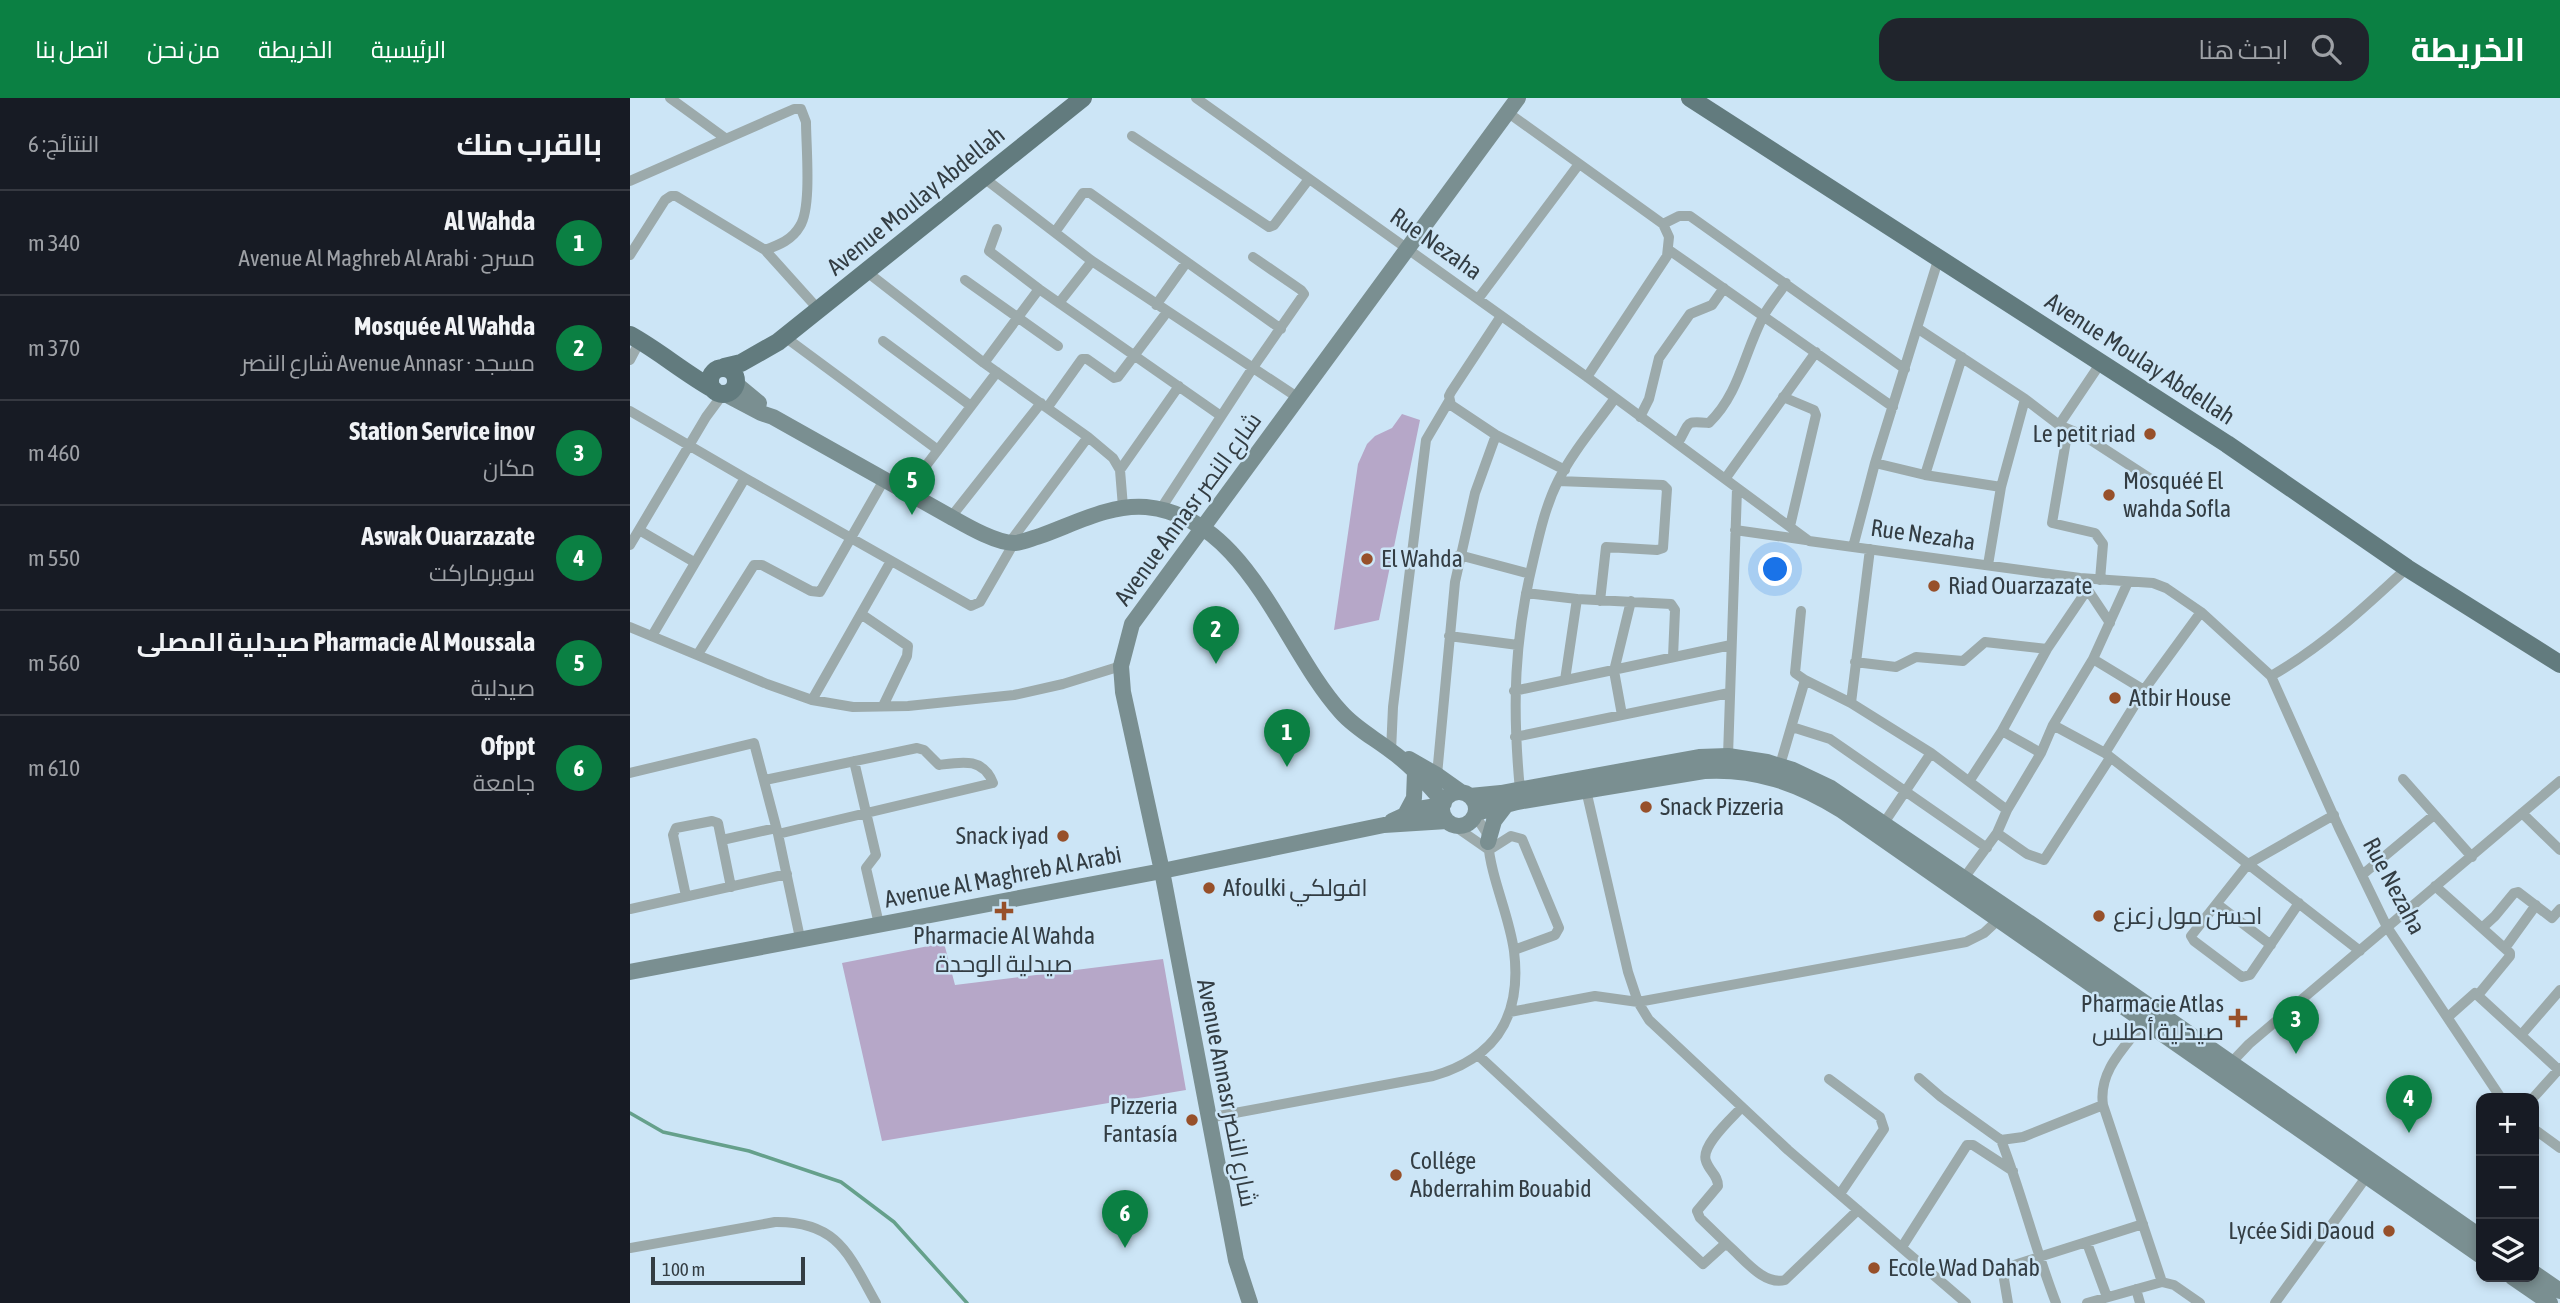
<!DOCTYPE html>
<html lang="ar">
<head>
<meta charset="utf-8">
<style>
	:root { --surface:#171b24; --page:#20242c; --text:#f1f3f6; --muted:#9ea1a6; --line:#363941; --accent:#0b8043 }
	body { margin:0; font-family:"Asap Condensed",Cairo,sans-serif; background:var(--page); color:var(--text); direction:rtl }
	.controls { position:absolute; right:21px; bottom:21px; display:grid; overflow:hidden; border-radius:14px; box-shadow:0 4px 10px #0003 }
	.controls button { width:63px; height:63px; display:grid; place-items:center; padding:0; border:0; border-bottom:2px solid var(--line); background:var(--surface); color:var(--text); font:35px sans-serif }
	.scale { position:absolute; left:21px; bottom:18px; width:154px; box-sizing:border-box; padding-left:7px; border:4px solid #333d43; border-top:0; font-size:19px; line-height:24px; white-space:nowrap; color:#333d43; -webkit-text-stroke:5px #cce5f6; paint-order:stroke }
	.you { position:absolute; left:1146px; top:472px; width:24px; height:24px; margin:-18px; border:5px solid #fff; border-radius:50%; background:#1a73e8; box-shadow:0 0 0 10px #1a73e833 }
	.badge { display:grid; place-items:center; width:46px; height:46px; border-radius:50%; background:var(--accent); color:#fff; font-size:23px; font-weight:700 }
	.pin { position:absolute; translate:-50% -58px; filter:drop-shadow(0 2px 4px #0008) }
	.pin::after { content:''; position:absolute; top:37px; width:24px; height:21px; background:inherit; clip-path:polygon(0 0,100% 0,50% 100%) }
	.list { margin:0; padding:0; list-style:none }
	h2 { display:flex; justify-content:space-between; align-items:center; height:91px; margin:0; padding:0 28px; font-size:30px }
	h2 small { font-size:23px; font-weight:400; color:var(--muted) }
	.list li { display:grid; grid-template-columns:46px 1fr auto; gap:21px; align-items:center; box-sizing:border-box; height:105px; padding:0 28px; border-top:2px solid var(--line) }
	.list b { display:block; font-size:26px; white-space:nowrap }
	.list p { margin:0; font-size:23px; white-space:nowrap; color:var(--muted) }
	.list em { font-size:23px; font-style:normal; color:var(--muted) }
	.icon { flex:none; width:38px; height:38px; fill:none; stroke:currentColor; stroke-width:2; stroke-linecap:round; stroke-linejoin:round }
	.map { position:relative; flex:none; width:1930px; height:1205px; overflow:hidden; direction:ltr }
	header { display:flex; align-items:center; gap:42px; box-sizing:border-box; height:98px; padding:0 35px; background:var(--accent); color:#fff }
	header strong { font-size:33px }
	nav { display:flex; gap:38px; margin-inline-start:auto; font-size:24px }
	.search { width:490px; height:63px; background:var(--page); display:flex; align-items:center; gap:18px; box-sizing:border-box; padding:0 24px; border-radius:21px; color:var(--muted); font-size:26px }
	main { display:flex }
	aside { flex:1; background:var(--surface) }
	.map>svg:first-child { display:block }
	.green { fill:#b6a7c8 }
	.lines { fill:none; stroke-linecap:round; stroke-linejoin:round }
	.stream { stroke:#65a08b; stroke-width:3.5 }
	.street { stroke:#9caaab; stroke-width:10 }
	.secondary { stroke:#7a8f91; stroke-width:16 }
	.primary { stroke:#627b7e; stroke-width:18 }
	.poi-dot { fill:#97502a; stroke:#cce5f6; stroke-width:2.5 }
	.labels { text-anchor:middle; stroke-width:5; stroke-linejoin:round; paint-order:stroke }
	.street-label { font-size:24px; fill:#333d43; stroke:#cce5f6 }
	.poi-label { font-size:24px; fill:#333d43; stroke:#cce5f6; text-anchor:start }
</style>
</head>
<body>
<header>
<strong>الخريطة</strong>
<div class="search"><svg class="icon" aria-label="search" viewBox="0 0 24 24"><circle cx="10" cy="10" r="6"/><path d="M15 15l6 6"/></svg>ابحث هنا</div>
<nav><a>الرئيسية</a><a>الخريطة</a><a>من نحن</a><a>اتصل بنا</a></nav>
</header>
<main>
<div class="map">
<svg width="1930" height="1205" viewBox="0 0 1930 1205">
	<rect width="100%" height="100%" fill="#cce5f6"/>
	<!-- green -->
	<path class="green" d="M772 316 790 322 749 522 704 532 728 366 737 346 745 338 762 330Z
		M314 845 325 887 533 861 556 992 252 1043 212 865Z"/>
	<g class="lines">
		<!-- stream -->
		<path class="stream" d="M0 1015 33 1034 119 1053 211 1084 264 1124 337 1205"/>
		<!-- street -->
		<path class="street" d="M40 0 95 40
			M566 0 957 279 1179 443 1450 480 1523 485 1536 490 1571 514 1641 578 1709 730 1757 829 1871 1000
			M877 14 1033 126 1039 139 1037 158 957 279
			M502 38 639 129 644 127 679 81
			M354 80 462 163 667 299
			M0 83 164 11H171L176 24C176 48 182 109 170 128 162 142 149 147 135 152
			M1033 126 1049 118H1060L1275 271
			M367 131 359 153 409 191
			M425 134 453 95H460L651 231
			M1039 152 1263 309
			M0 157 35 102 41 98H46L135 152 189 212
			M237 174 354 265 458 339 483 360 490 372 493 409
			M335 182 428 248
			M848 201 949 66
			M429 205 462 163
			M526 207 556 165
			M871 218 821 294 819 298 821 307 866 337 935 372
			M1287 230 1395 301 1429 327 1453 337 1530 387
			M155 239 308 352
			M253 243 341 308
			M0 262 10 243
			M354 265 409 191 591 318
			M1153 299 1184 312 1186 317 1160 428
			M417 310 452 261H457L484 280 488 279 537 214
			M0 313 115 380
			M1010 319 1019 301 1029 260 1060 216 1082 207 1094 190
			M1429 327 1470 266
			M1438 331 1422 425 1465 435 1473 446 1470 482
			M1048 345C1061 323 1054 323 1079 325 1110 295 1114 254 1134 217 1140 206 1149 196 1156 185
			M1245 365 1295 377 1371 389
			M490 372 549 288
			M1295 377 1332 259
			M1095 381 1186 254
			M928 383 1033 387 1037 391 1033 450 1027 452 976 449 970 503
			M276 394 367 274
			M530 412 622 271 674 196 671 192 623 159
			M321 419 411 305
			M9 432 64 464
			M1105 432 1176 442
			M380 444 458 339
			M0 447 76 319 93 296
			M1223 449 1245 365 1309 159
			M829 457 900 476
			M1358 467 1371 389 1395 301
			M1456 489 1480 525
			M896 495 947 501 1041 506 1045 512 1043 559
			M1171 513 1165 575 1175 582
			M231 516 278 548 277 558 253 608
			M0 529 137 586 182 602 223 609 278 608 384 597 433 586 491 568
			M22 538 115 380 341 508 350 504 384 445
			M819 538 888 547
			M68 556 124 467H132L181 493 190 494 254 382
			M1463 561 1514 592
			M1225 564 1266 569 1286 559 1333 563 1355 544 1417 551
			M1641 578C1692 549 1734 510 1777 470
			M935 582 947 501
			M884 593 1101 547
			M182 602 261 463
			M1221 605 1301 655 1377 712
			M992 617 984 573 1001 503
			M1423 627 1475 655 1730 853
			M1162 629 1200 641 1357 750
			M885 639 1099 595
			M761 653 763 609 796 342 819 303
			M1411 655 1372 633 1417 551 1457 492
			M1475 655 1514 592 1571 514
			M1098 658 1107 391
			M224 663 246 757 236 770 249 826
			M1150 667 1175 582 1221 605 1240 451
			M0 675 124 645 148 736 170 840
			M807 677 825 484 845 395 866 337
			M1773 681 1842 759
			M135 682 287 650 294 652 309 667C331 664 353 659 363 685L148 736
			M1340 682 1372 633
			M890 692C882 608 884 541 904 459 910 433 916 407 928 383 943 353 966 327 985 300
			M956 692 998 874 1008 904 1019 922 1158 1052 1336 1205
			M1892 715 1930 752
			M1254 725 1301 655
			M823 727 859 752
			M1367 735 1397 756 1414 762 1480 660
			M92 742 146 730
			M859 752 881 738 892 741 929 830 925 837 884 852
			M1732 777 1804 717
			M1334 780 1367 735 1377 712 1411 655 1423 627 1463 561 1498 484
			M1805 788 1852 830 1865 818 1884 795 1888 794 1922 820 1930 811
			M56 798 43 737 46 730 82 723 88 725 101 789
			M1669 805 1620 877 1612 879 1564 843 1561 838 1618 766 1704 717
			M1587 806 1641 847
			M0 811 157 776
			M1875 850 1906 807
			M1848 897 1880 858V855L1852 830
			M880 914 965 898 1008 904 1336 844 1354 835 1368 822
			M1818 919 1845 895 1930 973
			M1514 924C1495 949 1468 973 1473 1007L1532 1184
			M1892 936 1930 892
			M849 958 1073 1166 1094 1147 1099 1148C1114 1161 1134 1188 1155 1182L1228 1112
			M1598 968 1619 946 1930 683
			M1289 980 1311 999 1371 1042 1393 1039 1473 1007
			M1199 981 1250 1019 1254 1031 1210 1096
			M1903 1000 1930 970
			M578 1020 803 978C866 960 892 918 884 853 879 816 861 781 858 744L856 734 845 717
			M1904 1031 1930 1050
			M1371 1042C1392 1096 1405 1151 1426 1205
			M1457 1145 1477 1199
			M1099 1148 1070 1120 1067 1113 1088 1088C1088 1077 1079 1073 1076 1063 1070 1048 1102 1020 1112 1009
			M1272 1149 1337 1047H1343L1383 1073
			M0 1150 145 1124C208 1123 219 1157 246 1205
			M1506 1191 1510 1205
			M1378 1205 1374 1181 1378 1169 1513 1126
			M1457 1205 1532 1184 1544 1187 1570 1205
			M1645 1205 1737 1078"/>
		<!-- secondary -->
		<path class="secondary" d="M106 286 129 305
			M95 296 131 315 143 319 321 419C337 428 366 445 384 445 392 445 402 440 410 438 444 426 480 406 516 409 618 419 652 549 711 614 725 630 744 640 761 653 781 667 798 686 814 705
			M779 661 807 677 831 694
			M812 711a17 17 0 1 1 34 0a17 17 0 1 1-34 0Z
			M840 698 871 695 1069 659 1098 658 1137 664 1163 672 1201 690 1419 838 1851 1139
			M776 715 784 700 785 674
			M846 715 887 704 1074 673C1125 670 1168 685 1211 712L1851 1158
			M762 723 788 711 813 707
			M858 744 864 723 877 706
			M0 874 532 773 754 727 817 723
			M1904 1175 1930 1193
			M1882 1179 1920 1205
			M620 1205 606 1162 532 773 493 594 491 568 502 526 888 0"/>
		<!-- primary -->
		<path class="primary" d="M1060 0 1597 346 1777 470 1930 566
			M0 237C29 253 53 274 83 291
			M94 269 111 265 148 244 453 0
			M80 283a13 13 0 1 1 26 0a13 13 0 1 1-26 0Z"/>
	</g>
	<!-- markers -->
	<g class="poi-dot">
		<circle cx="1520" cy="336" r="7"/>
		<circle cx="1479" cy="397" r="7"/>
		<circle cx="737" cy="461" r="7"/>
		<circle cx="1304" cy="488" r="7"/>
		<circle cx="1485" cy="600" r="7"/>
		<circle cx="1016" cy="709" r="7"/>
		<circle cx="433" cy="738" r="7"/>
		<circle cx="579" cy="790" r="7"/>
		<path d="M370.5 802.5h7v7h7v7h-7v7h-7v-7h-7v-7h7z"/>
		<circle cx="1469" cy="818" r="7"/>
		<path d="M1604.5 909.5h7v7h7v7h-7v7h-7v-7h-7v-7h7z"/>
		<circle cx="562" cy="1022" r="7"/>
		<circle cx="766" cy="1077" r="7"/>
		<circle cx="1759" cy="1133" r="7"/>
		<circle cx="1244" cy="1170" r="7"/>
	</g>
	<g class="labels">
		<!-- street labels -->
		<g class="street-label">
			<text transform="translate(286 103) rotate(-39)" y="8">Avenue Moulay Abdellah</text>
			<text transform="translate(806 146) rotate(35)" y="8">Rue Nezaha</text>
			<text transform="translate(1510 261) rotate(33)" y="8">Avenue Moulay Abdellah</text>
			<text transform="translate(558 411) rotate(-54)" y="8">Avenue Annasr شارع النصر</text>
			<text transform="translate(1293 437) rotate(8)" y="8">Rue Nezaha</text>
			<text transform="translate(373 779) rotate(-11)" y="8">Avenue Al Maghreb Al Arabi</text>
			<text transform="translate(1764 788) rotate(62)" y="8">Rue Nezaha</text>
			<text transform="translate(597 995) rotate(79)" y="8">Avenue Annasr شارع النصر</text>
		</g>
		<!-- poi labels -->
		<g class="poi-label">
			<text x="1506" y="344" text-anchor="end">Le petit riad</text>
			<text x="1493" y="391">Mosquéé El<tspan x="1493" dy="28">wahda Sofla</tspan></text>
			<text x="751" y="469">El Wahda</text>
			<text x="1318" y="496">Riad Ouarzazate</text>
			<text x="1499" y="608">Atbir House</text>
			<text x="1030" y="717">Snack Pizzeria</text>
			<text x="419" y="746" text-anchor="end">Snack iyad</text>
			<text x="593" y="798">Afoulki افولكي</text>
			<text x="1483" y="826">احسن مول زعزع</text>
			<text x="374" y="846" text-anchor="middle">Pharmacie Al Wahda<tspan x="374" dy="28">صيدلية الوحدة</tspan></text>
			<text x="1594" y="914" text-anchor="end">Pharmacie Atlas<tspan x="1594" dy="28">صيدلية أطلس</tspan></text>
			<text x="548" y="1016" text-anchor="end">Pizzeria<tspan x="548" dy="28">Fantasía</tspan></text>
			<text x="780" y="1071">Collége<tspan x="780" dy="28">Abderrahim Bouabid</tspan></text>
			<text x="1745" y="1141" text-anchor="end">Lycée Sidi Daoud</text>
			<text x="1258" y="1178">Ecole Wad Dahab</text>
		</g>
	</g>
</svg>
<div class="controls">
<button>+</button>
<button>−</button>
<button><svg class="icon" aria-label="layers" viewBox="0 0 24 24"><path d="M12 4l9 5-9 5-9-5zM3 14l9 5 9-5"/></svg></button>
</div>
<div class="scale">100 m</div>
<div class="you"></div>
<div class="pin badge" style="left:657px;top:669px">1</div>
<div class="pin badge" style="left:586px;top:566px">2</div>
<div class="pin badge" style="left:1666px;top:956px">3</div>
<div class="pin badge" style="left:1779px;top:1035px">4</div>
<div class="pin badge" style="left:282px;top:417px">5</div>
<div class="pin badge" style="left:495px;top:1150px">6</div>
</div>
<aside>
<h2>بالقرب منك<small>النتائج: 6</small></h2>
<ul class="list">
<li><span class="badge">1</span><div><b>Al Wahda</b><p>مسرح · Avenue Al Maghreb Al Arabi</p></div><em>340 m</em></li>
<li><span class="badge">2</span><div><b>Mosquée Al Wahda</b><p>مسجد · Avenue Annasr شارع النصر</p></div><em>370 m</em></li>
<li><span class="badge">3</span><div><b>Station Service inov</b><p>مكان</p></div><em>460 m</em></li>
<li><span class="badge">4</span><div><b>Aswak Ouarzazate</b><p>سوبرماركت</p></div><em>550 m</em></li>
<li><span class="badge">5</span><div><b>Pharmacie Al Moussala صيدلية المصلى</b><p>صيدلية</p></div><em>560 m</em></li>
<li><span class="badge">6</span><div><b>Ofppt</b><p>جامعة</p></div><em>610 m</em></li>
</ul>
</aside>
</main>
</body>
</html>
